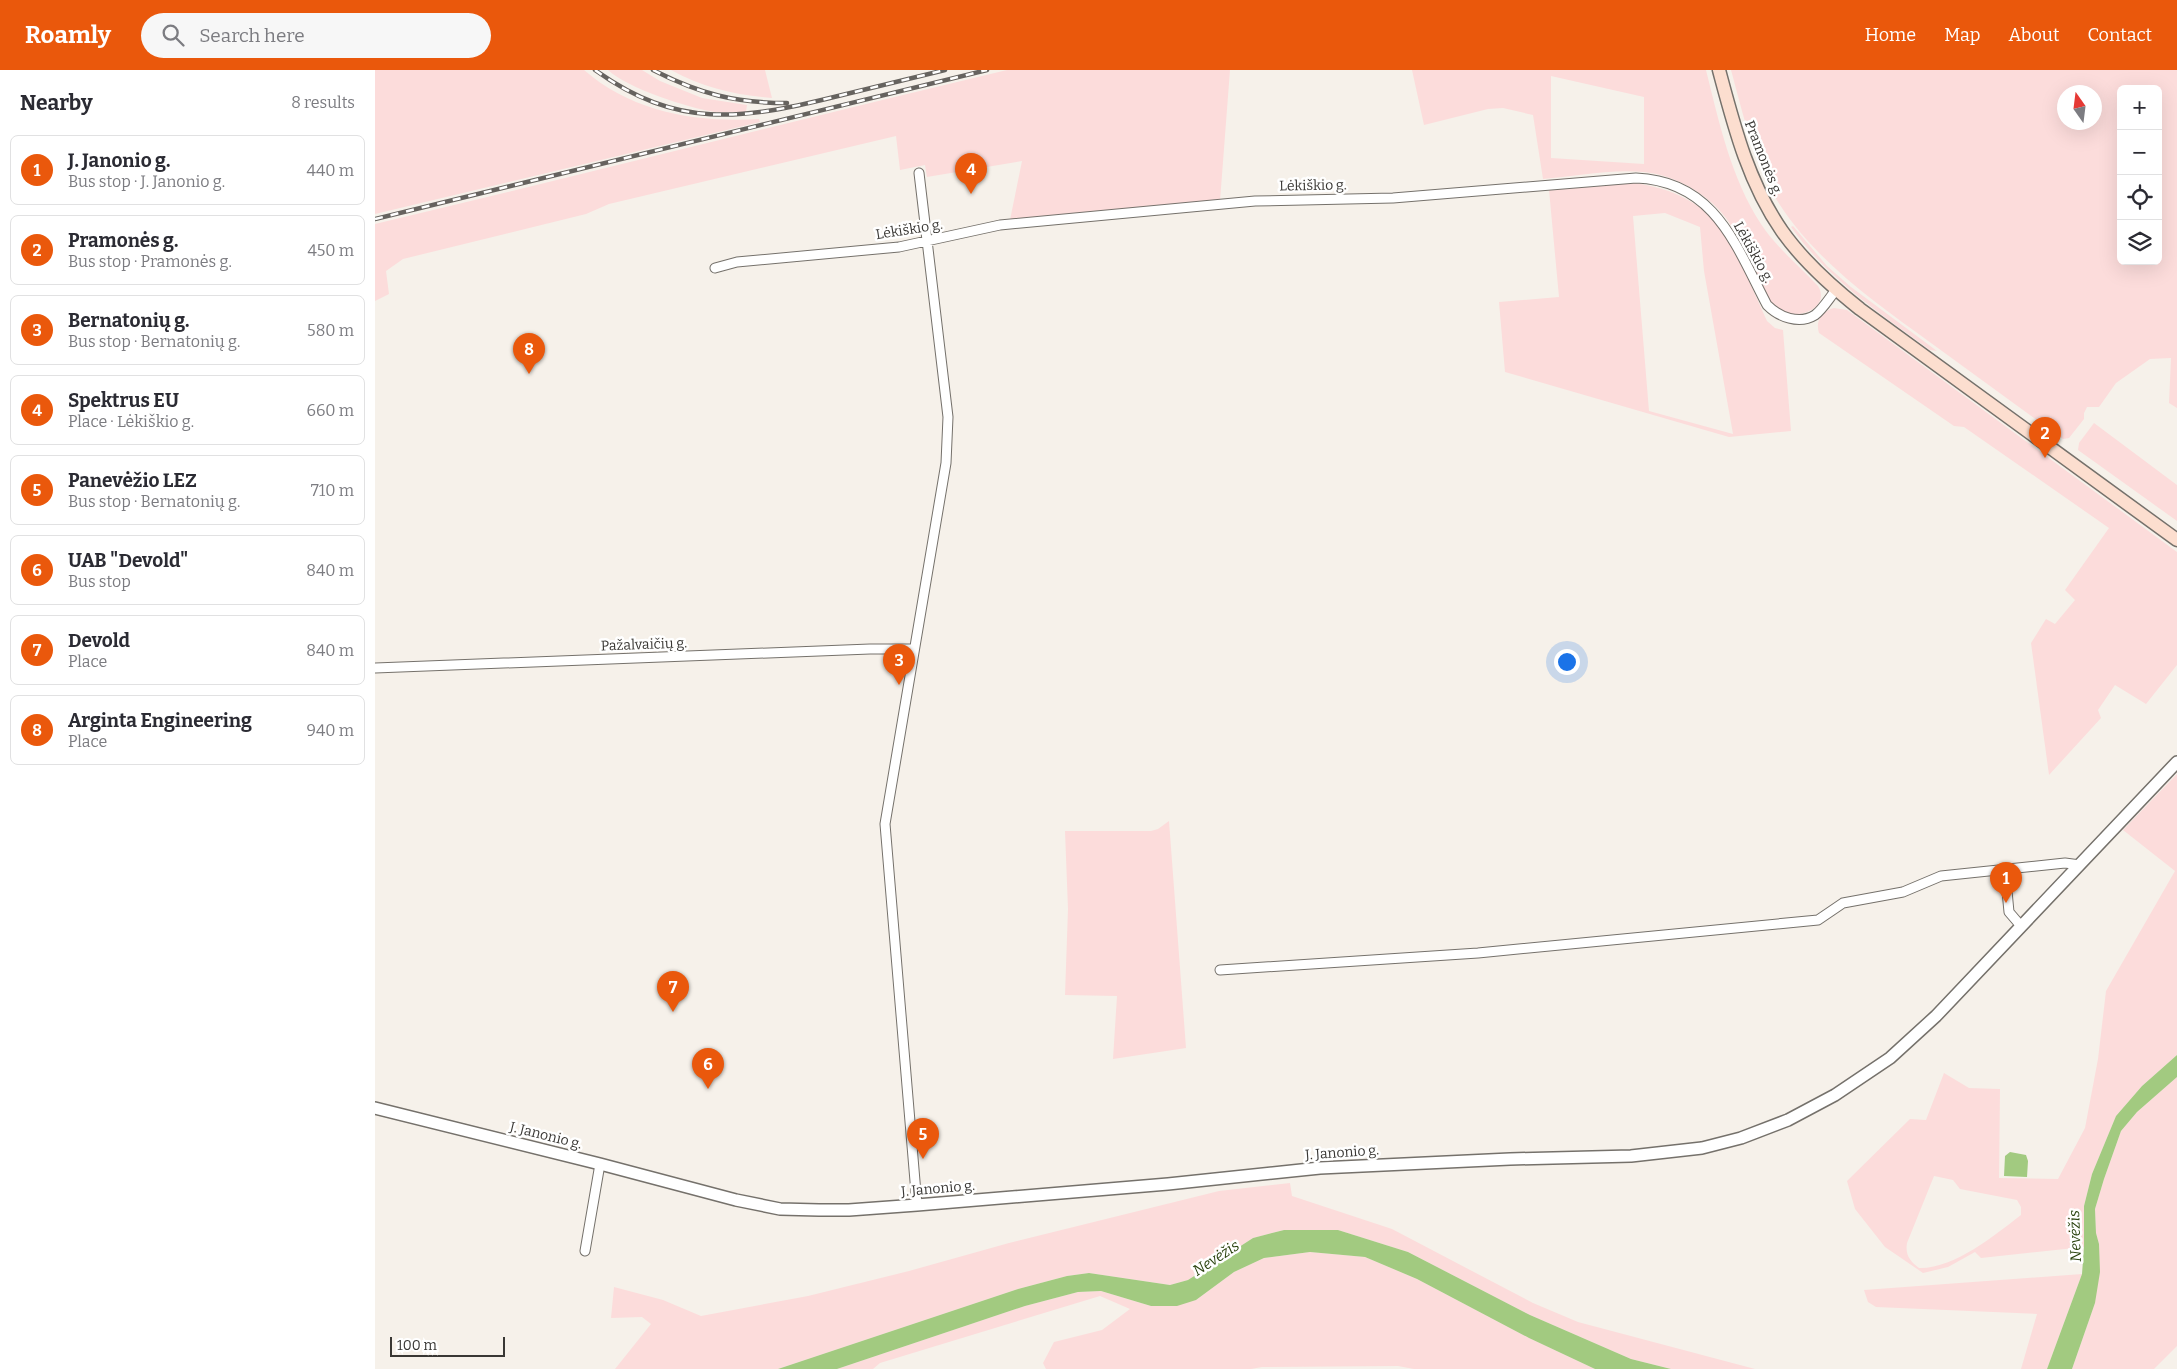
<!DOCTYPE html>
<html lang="en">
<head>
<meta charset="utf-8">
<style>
	:root { --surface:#fff; --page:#f7f7f7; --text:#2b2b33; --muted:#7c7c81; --line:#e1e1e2; --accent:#ea580c }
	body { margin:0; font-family:Bitter,serif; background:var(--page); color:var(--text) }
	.controls { position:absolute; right:15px; top:15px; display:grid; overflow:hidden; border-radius:8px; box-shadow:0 5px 20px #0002 }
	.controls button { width:45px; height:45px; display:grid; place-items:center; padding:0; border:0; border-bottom:1px solid var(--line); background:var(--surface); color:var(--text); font:25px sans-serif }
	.compass { position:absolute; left:1682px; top:15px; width:45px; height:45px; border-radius:50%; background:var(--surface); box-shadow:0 5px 20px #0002; rotate:346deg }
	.scale { position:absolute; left:15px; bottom:12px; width:115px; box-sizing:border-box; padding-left:5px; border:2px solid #393734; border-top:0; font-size:14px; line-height:18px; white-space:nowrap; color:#393734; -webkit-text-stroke:4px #fff; paint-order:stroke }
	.you { position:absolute; left:1191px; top:591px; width:18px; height:18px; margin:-12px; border:4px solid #fff; border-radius:50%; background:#1a73e8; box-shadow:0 0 0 8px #1a73e833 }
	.badge { display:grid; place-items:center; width:32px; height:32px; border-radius:50%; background:var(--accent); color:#fff; font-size:16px; font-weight:700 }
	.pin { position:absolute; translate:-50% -41px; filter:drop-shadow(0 1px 2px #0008) }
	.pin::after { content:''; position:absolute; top:26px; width:18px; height:15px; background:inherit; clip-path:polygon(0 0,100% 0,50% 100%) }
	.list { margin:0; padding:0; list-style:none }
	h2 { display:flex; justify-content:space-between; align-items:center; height:65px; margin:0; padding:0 20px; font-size:21px }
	h2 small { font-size:16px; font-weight:400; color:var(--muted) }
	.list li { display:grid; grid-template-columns:32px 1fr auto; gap:15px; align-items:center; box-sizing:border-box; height:70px; margin:0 10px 10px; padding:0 10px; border:1px solid var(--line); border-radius:8px }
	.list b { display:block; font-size:19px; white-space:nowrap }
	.list p { margin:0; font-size:16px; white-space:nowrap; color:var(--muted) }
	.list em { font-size:16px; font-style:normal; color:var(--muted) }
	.icon { flex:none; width:28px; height:28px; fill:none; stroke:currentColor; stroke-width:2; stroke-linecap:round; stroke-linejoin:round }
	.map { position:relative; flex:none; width:1802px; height:1299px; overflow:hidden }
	header { display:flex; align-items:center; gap:30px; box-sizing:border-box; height:70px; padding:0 25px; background:var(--accent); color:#fff }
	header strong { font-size:24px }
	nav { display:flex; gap:28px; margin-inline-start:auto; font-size:18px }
	.search { width:350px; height:45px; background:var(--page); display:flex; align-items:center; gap:12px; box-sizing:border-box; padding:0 18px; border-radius:28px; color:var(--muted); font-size:19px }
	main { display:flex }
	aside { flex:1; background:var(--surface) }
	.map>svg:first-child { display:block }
	.green { fill:#fcdcdb; fill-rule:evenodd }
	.water { fill:#a2ca80 }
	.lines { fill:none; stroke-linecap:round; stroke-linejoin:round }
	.minor-casing { stroke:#75716b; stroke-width:11 }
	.tertiary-casing { stroke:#75716b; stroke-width:14 }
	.secondary-casing { stroke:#75716b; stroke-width:15 }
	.minor { stroke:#fff; stroke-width:9 }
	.tertiary { stroke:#fff; stroke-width:11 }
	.secondary { stroke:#fcdecf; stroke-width:12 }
	.rail-casing { stroke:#66635f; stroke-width:4.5 }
	.rail { stroke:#fff; stroke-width:2.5; stroke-dasharray:8; stroke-linecap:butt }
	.labels { text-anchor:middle; stroke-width:5; stroke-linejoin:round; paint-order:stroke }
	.street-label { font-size:14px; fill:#393734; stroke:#fff }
	.water-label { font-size:15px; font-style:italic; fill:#28410c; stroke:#fff }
</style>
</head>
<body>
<header>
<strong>Roamly</strong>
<div class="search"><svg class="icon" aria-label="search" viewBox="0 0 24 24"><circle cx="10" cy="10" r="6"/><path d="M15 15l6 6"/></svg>Search here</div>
<nav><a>Home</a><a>Map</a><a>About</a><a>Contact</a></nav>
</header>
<main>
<aside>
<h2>Nearby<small>8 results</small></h2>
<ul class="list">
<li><span class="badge">1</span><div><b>J. Janonio g.</b><p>Bus stop · J. Janonio g.</p></div><em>440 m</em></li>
<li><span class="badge">2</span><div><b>Pramonės g.</b><p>Bus stop · Pramonės g.</p></div><em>450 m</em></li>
<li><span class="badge">3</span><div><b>Bernatonių g.</b><p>Bus stop · Bernatonių g.</p></div><em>580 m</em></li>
<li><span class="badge">4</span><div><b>Spektrus EU</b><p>Place · Lėkiškio g.</p></div><em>660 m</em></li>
<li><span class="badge">5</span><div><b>Panevėžio LEZ</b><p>Bus stop · Bernatonių g.</p></div><em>710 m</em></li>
<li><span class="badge">6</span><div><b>UAB &quot;Devold&quot;</b><p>Bus stop</p></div><em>840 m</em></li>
<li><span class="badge">7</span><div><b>Devold</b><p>Place</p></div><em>840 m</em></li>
<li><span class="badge">8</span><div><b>Arginta Engineering</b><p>Place</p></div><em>940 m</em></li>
</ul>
</aside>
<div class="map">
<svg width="1802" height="1299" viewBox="0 0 1802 1299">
	<rect width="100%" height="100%" fill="#f6f1ea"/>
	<!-- green -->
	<path class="green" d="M0 0H209C257 42 322 53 384 49L385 52 0 144Z
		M233 0H267L285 11 327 28 372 35 371 42C361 42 350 43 340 42 313 38 252 18 233 0Z
		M296 0H390L397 28C361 25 328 18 296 0Z
		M632 0H855L845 131 635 150 647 91 552 107 550 95 525 100 521 66 234 134 211 144 28 189 11 201 14 224 0 231V154C211 104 421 50 632 0Z
		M1037 0H1331C1344 52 1356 108 1386 154 1401 177 1424 196 1443 216 1453 232 1436 244 1421 244 1413 245 1406 242 1400 237 1382 221 1368 171 1351 148 1336 128 1312 113 1289 106 1253 95 1204 106 1168 109L1158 45 1128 38 1113 39 1049 55ZM1176 6 1269 27V94L1176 88Z
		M1356 0H1802V338L1794 333 1796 288 1775 289 1741 313 1724 337H1712L1709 343V349L1694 368 1688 369C1644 337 1600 305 1556 273 1501 233 1443 193 1405 135 1380 97 1368 44 1356 0ZM1746 19H1783V191H1746ZM1690 22H1720V52H1690Z
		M1252 112C1347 123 1357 175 1392 251L1400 258 1408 260 1416 361 1354 367 1130 302 1124 232 1184 227 1174 120ZM1290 143 1325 157 1329 201 1358 364 1274 341 1258 146Z
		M1418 156 1452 196 1476 217 1562 281 1555 280C1504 243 1453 209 1416 157Z
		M1459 238 1472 240 1802 482V595L1771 634 1740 615 1723 640 1726 648 1674 705 1656 573 1671 549 1680 554 1700 530 1690 520 1734 458 1589 357 1579 356 1444 263C1440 251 1447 241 1459 238Z
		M1719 353 1802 415V451L1703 380 1704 373Z
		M1802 704V985L1767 1016 1741 1046 1717 1104 1709 1136V1177L1606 1188 1600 1182 1573 1197 1548 1203 1510 1177 1480 1139 1472 1111 1535 1049 1551 1050 1569 1003 1594 1018 1625 1019 1624 1108 1683 1109 1710 1058 1723 989 1731 921 1800 801 1748 760ZM1559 1106 1578 1110 1585 1119 1642 1130 1646 1137V1145C1620 1165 1579 1199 1544 1198 1535 1191 1530 1185 1532 1173Z
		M794 751 811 978 738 989 742 926 690 925 693 839 690 761H776L783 759Z
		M1802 1007V1276L1779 1299H1697L1720 1233 1724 1174 1721 1163 1720 1139 1729 1109 1746 1061 1762 1042Z
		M915 1113 917 1126 1017 1159 1158 1233 1203 1252 1380 1299H1296L1256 1289 1155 1245 1033 1182 963 1160H909L878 1168 813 1210 795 1215 714 1203 692 1206 643 1219 403 1299H240L276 1254 267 1247 236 1248 239 1217 288 1230 326 1246 433 1226 534 1201 634 1173 844 1121Z
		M935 1182 990 1187 1042 1209 1154 1268 1220 1299H1039L1023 1296 887 1297 876 1299H671L668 1293 679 1272 727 1260 755 1239 725 1226 505 1293 498 1299H462L650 1236 703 1222 726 1221 776 1236 821 1230 859 1202 889 1188Z
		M1707 1204 1672 1299H1646L1662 1244 1501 1237 1493 1232 1489 1220Z"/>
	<!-- water -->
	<path class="water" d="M1802 985V1007L1762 1042 1746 1061 1729 1109 1720 1139 1721 1163 1724 1174 1725 1202 1720 1233 1697 1299H1672L1707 1204 1709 1177V1136L1717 1104 1741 1046 1767 1016Z
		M1635 1082 1651 1085 1653 1091 1652 1107 1629 1106 1630 1086Z
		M909 1160H963L1033 1182 1155 1245 1256 1289 1296 1299H1220L1154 1268 1042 1209 990 1187 935 1182 889 1188 859 1202 821 1230 802 1236H776L726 1221 703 1222 650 1236 462 1299H403L643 1219 692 1206 714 1203 795 1215 813 1210 878 1168Z"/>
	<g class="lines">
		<defs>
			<path id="minor" d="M340 198 362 192 524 177 625 155 880 131 1018 128 1261 108C1340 111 1361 176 1392 235 1404 247 1424 255 1440 245 1448 239 1455 227 1461 220
				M0 598 495 579H539
				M1630 800 1634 842 1646 856
				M845 900 1103 883 1443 850 1468 833 1528 822 1566 806 1690 793 1705 795
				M542 1135 510 754 571 393 573 347 544 103
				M210 1181 225 1094"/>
			<path id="tertiary" d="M0 1038 225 1094 361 1130 405 1139 444 1140H474L542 1135 793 1114 945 1098 1135 1089 1256 1086 1327 1078 1366 1068 1413 1050 1460 1025 1515 988 1561 946 1802 692"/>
			<path id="secondary" d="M1344 0C1359 56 1373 112 1407 161 1428 191 1456 216 1485 239L1802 470"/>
		</defs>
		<!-- minor casing -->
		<use href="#minor" class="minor-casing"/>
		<!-- tertiary casing -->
		<use href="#tertiary" class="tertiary-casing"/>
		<!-- secondary casing -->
		<use href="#secondary" class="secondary-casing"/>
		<!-- minor -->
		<use href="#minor" class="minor"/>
		<!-- tertiary -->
		<use href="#tertiary" class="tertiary"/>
		<!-- secondary -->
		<use href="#secondary" class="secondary"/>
		<defs>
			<path id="rail" d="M220 0C302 59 366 50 459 27 496 18 533 9 570 0
				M278 0C325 24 360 33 412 33
				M0 149 612 0"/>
		</defs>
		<!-- rail casing -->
		<use href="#rail" class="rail-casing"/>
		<!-- rail -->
		<use href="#rail" class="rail"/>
	</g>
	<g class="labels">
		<!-- street labels -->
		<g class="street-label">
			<text transform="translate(1389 88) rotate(68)" y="5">Pramonės g.</text>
			<text transform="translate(938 115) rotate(-1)" y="5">Lėkiškio g.</text>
			<text transform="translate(534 159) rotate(-9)" y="5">Lėkiškio g.</text>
			<text transform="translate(1379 182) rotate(61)" y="5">Lėkiškio g.</text>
			<text transform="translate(269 574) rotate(-2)" y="5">Pažalvaičių g.</text>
			<text transform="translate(171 1065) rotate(14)" y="5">J. Janonio g.</text>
			<text transform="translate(967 1082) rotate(-4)" y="5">J. Janonio g.</text>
			<text transform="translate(563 1118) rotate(-5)" y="5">J. Janonio g.</text>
		</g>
		<!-- water labels -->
		<g class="water-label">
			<text transform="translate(1700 1166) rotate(-92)" y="5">Nevėžis</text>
			<text transform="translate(841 1188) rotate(-33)" y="5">Nevėžis</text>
		</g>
	</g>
</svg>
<div class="controls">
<button>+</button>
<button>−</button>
<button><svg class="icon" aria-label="locate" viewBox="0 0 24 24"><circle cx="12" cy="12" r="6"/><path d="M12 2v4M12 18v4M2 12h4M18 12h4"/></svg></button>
<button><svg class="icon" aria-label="layers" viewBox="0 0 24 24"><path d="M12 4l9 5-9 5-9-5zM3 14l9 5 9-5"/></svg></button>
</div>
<svg class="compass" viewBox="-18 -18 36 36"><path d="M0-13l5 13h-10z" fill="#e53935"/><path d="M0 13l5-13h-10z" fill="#7c7c81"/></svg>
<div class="scale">100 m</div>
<div class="you"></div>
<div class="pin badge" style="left:1631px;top:833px">1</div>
<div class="pin badge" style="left:1670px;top:388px">2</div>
<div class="pin badge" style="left:524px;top:615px">3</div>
<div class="pin badge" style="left:596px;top:124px">4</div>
<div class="pin badge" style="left:548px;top:1089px">5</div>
<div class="pin badge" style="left:333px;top:1019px">6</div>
<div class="pin badge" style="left:298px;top:942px">7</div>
<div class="pin badge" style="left:154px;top:304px">8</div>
</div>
</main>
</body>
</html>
